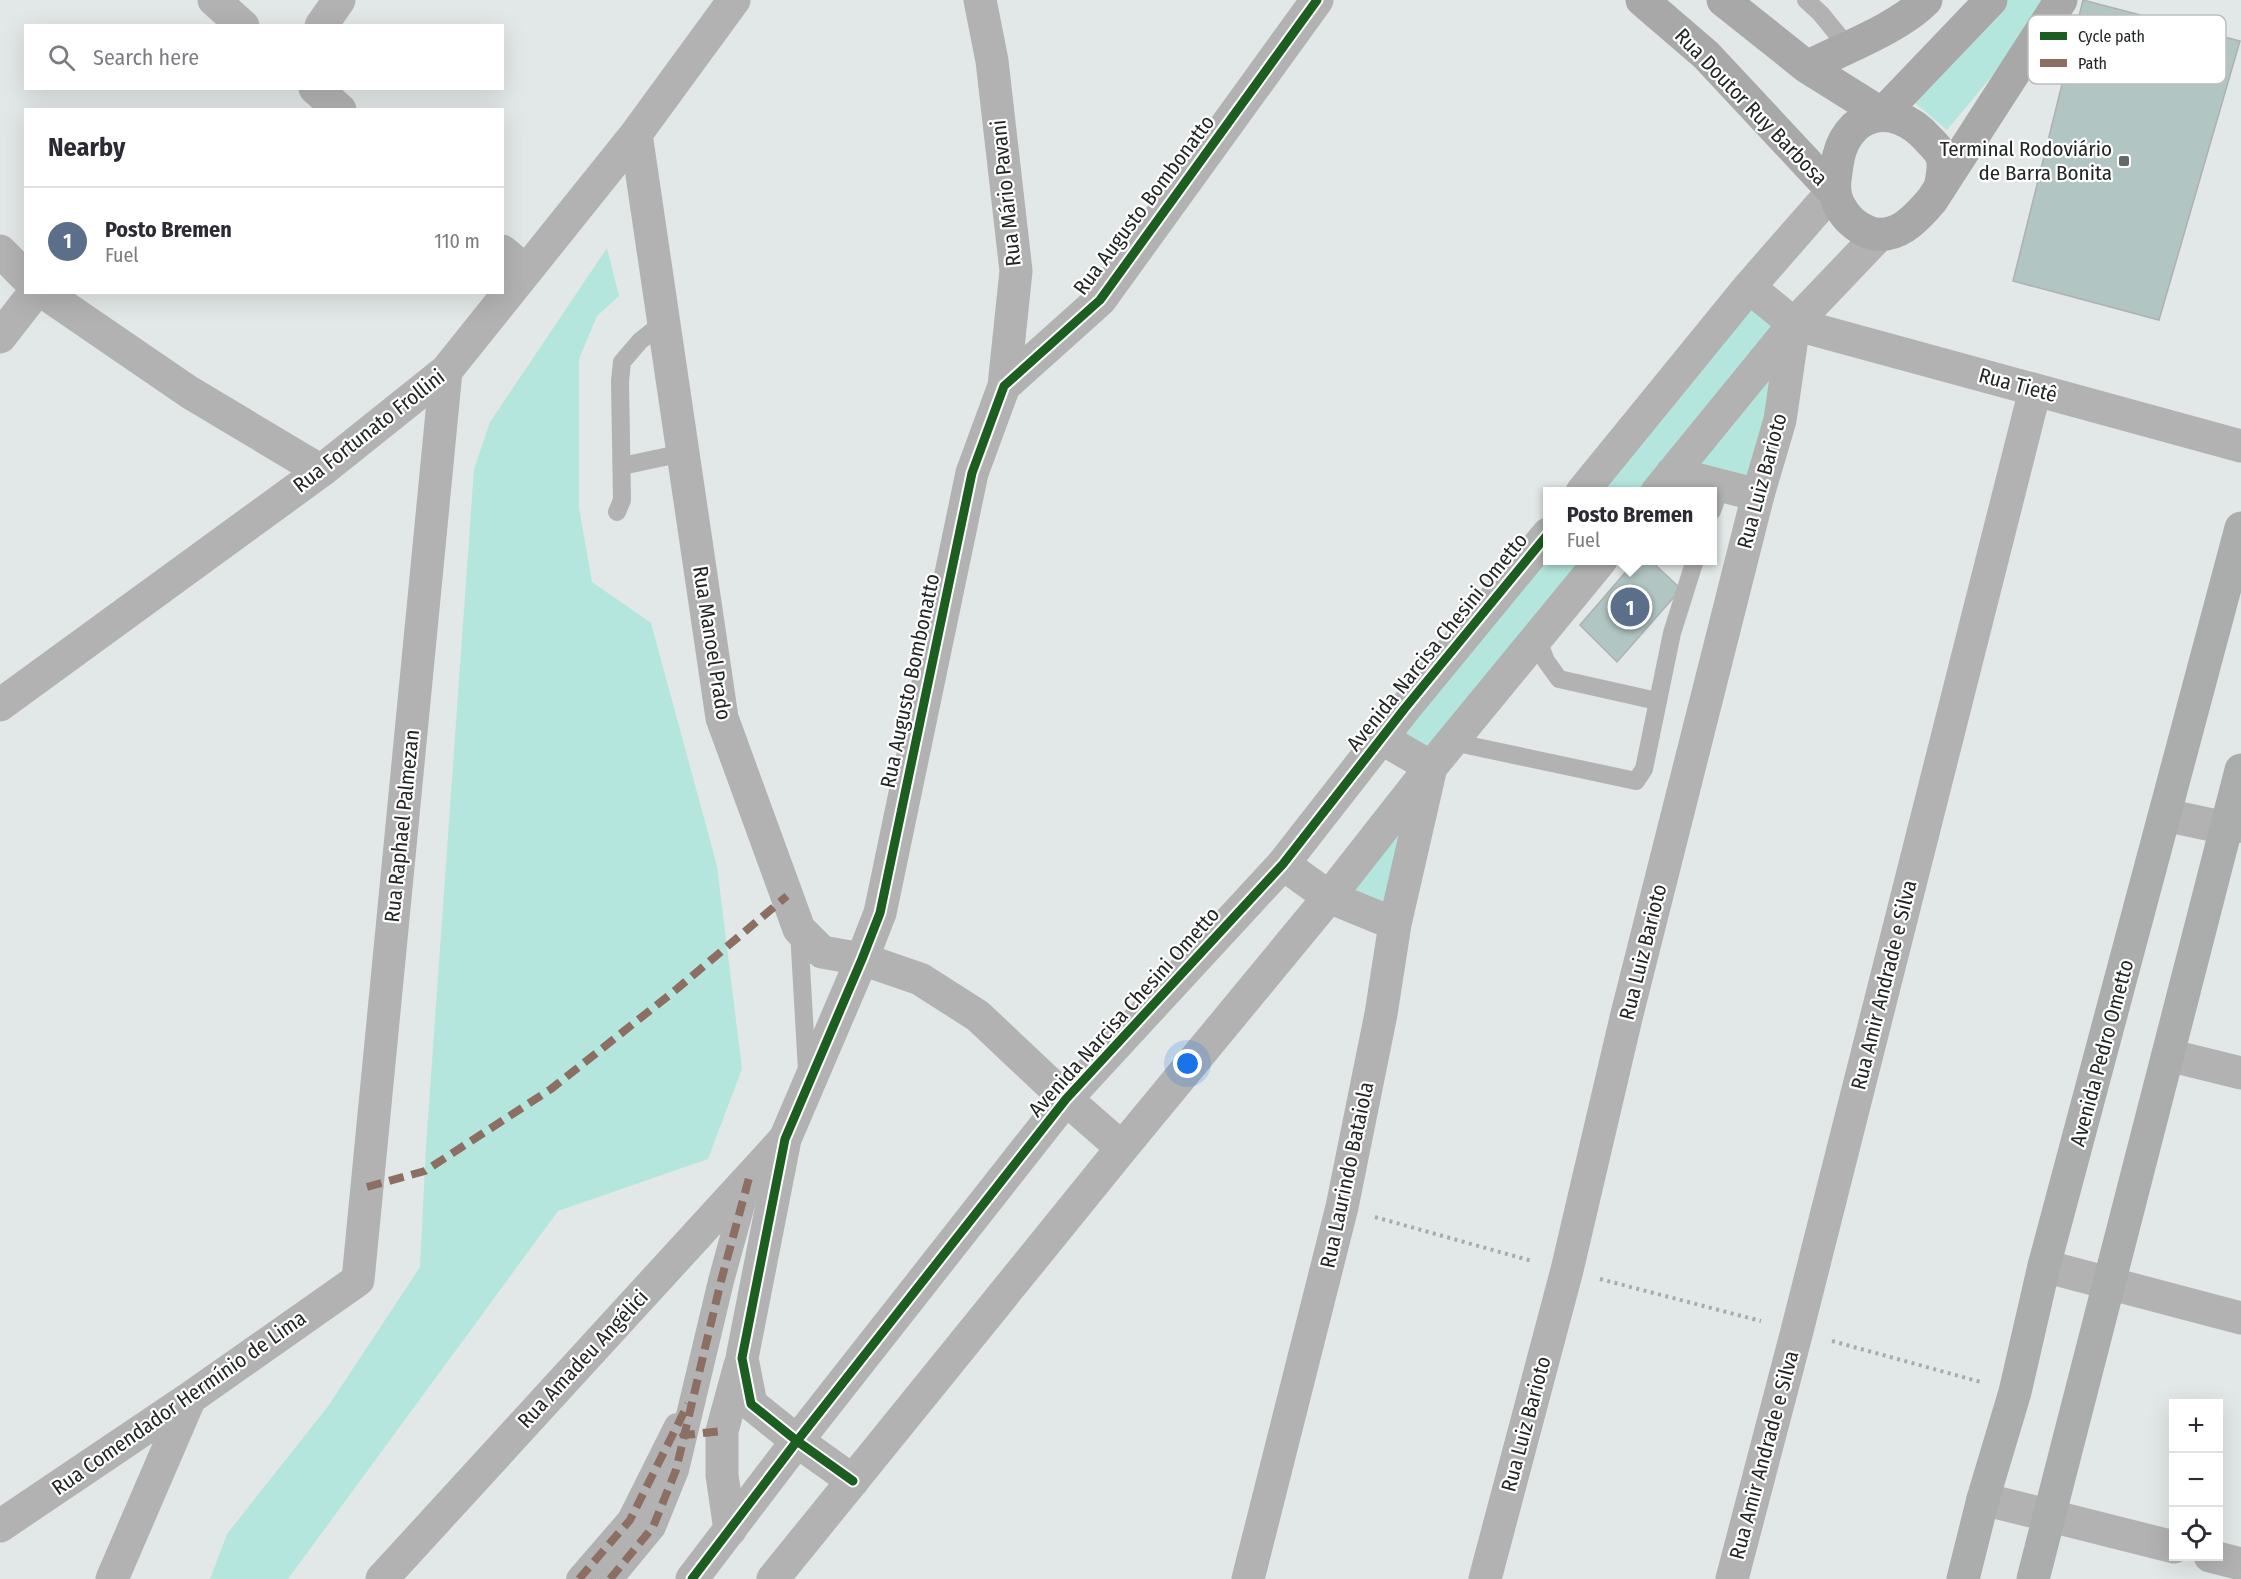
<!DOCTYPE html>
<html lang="en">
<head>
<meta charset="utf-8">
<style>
	:root { --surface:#fff; --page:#f7f7f7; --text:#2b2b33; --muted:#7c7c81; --line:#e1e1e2; --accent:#656968 }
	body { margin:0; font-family:"Fira Sans Condensed",sans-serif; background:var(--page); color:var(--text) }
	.controls { position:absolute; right:18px; bottom:18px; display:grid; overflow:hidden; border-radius:0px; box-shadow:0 6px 24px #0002 }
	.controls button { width:54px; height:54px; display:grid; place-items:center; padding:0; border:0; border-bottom:2px solid var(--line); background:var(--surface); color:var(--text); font:30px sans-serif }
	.you { position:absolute; left:1188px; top:1064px; width:21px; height:21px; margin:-15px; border:4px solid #fff; border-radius:50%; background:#1a73e8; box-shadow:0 0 0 9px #1a73e833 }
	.badge { display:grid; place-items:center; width:39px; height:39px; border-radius:50%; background:var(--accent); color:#fff; font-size:20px; font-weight:700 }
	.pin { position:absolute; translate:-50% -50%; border:3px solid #fff; box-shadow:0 2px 6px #0006 }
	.popup { position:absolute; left:1543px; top:487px; width:174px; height:78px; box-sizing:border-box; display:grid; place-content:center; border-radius:0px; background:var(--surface); filter:drop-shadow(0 2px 4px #0005); font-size:20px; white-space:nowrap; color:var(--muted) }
	.popup b { font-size:22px; color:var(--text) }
	.popup::after { content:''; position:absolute; left:50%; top:100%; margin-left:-12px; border:12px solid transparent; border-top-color:var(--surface) }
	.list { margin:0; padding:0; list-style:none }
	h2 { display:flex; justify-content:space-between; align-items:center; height:78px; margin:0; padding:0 24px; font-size:26px }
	h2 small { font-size:20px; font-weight:400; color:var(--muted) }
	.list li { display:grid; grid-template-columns:39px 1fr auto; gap:18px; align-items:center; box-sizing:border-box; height:108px; padding:0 24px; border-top:2px solid var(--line) }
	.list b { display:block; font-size:22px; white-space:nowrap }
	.list p { margin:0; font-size:20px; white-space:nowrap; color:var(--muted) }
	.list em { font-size:20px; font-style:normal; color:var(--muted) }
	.icon { flex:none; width:33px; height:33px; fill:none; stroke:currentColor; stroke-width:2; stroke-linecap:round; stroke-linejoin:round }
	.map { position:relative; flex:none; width:2241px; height:1579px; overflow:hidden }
	.search { position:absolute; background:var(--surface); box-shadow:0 6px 24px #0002; left:24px; top:24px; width:480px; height:66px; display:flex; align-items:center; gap:15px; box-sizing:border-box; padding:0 21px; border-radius:0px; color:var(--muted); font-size:22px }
	.panel { position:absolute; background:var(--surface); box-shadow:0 6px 24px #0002; left:24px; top:108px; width:480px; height:186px; border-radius:0px }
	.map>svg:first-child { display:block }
	.green { fill:#b4e6dd }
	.building { fill:#b1c5c2; stroke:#adb1b0; stroke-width:1.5 }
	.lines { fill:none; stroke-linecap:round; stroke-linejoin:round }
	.path { stroke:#a9aaab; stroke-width:4; stroke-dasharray:3 4.5; stroke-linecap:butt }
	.service { stroke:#b2b2b2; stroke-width:18 }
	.pedestrian { stroke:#b2b2b2; stroke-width:26 }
	.minor { stroke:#b2b2b2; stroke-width:33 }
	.tertiary { stroke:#b2b2b2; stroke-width:33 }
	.secondary { stroke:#a8a8a8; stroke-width:33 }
	.primary { stroke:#abacac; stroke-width:33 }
	.quiet { stroke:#8d6e63; stroke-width:8; stroke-dasharray:15 8; stroke-linecap:butt }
	.cycleway-casing { stroke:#fff; stroke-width:13 }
	.cycleway { stroke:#1b5e20; stroke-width:9 }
	.poi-dot { fill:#656968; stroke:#fff; stroke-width:2 }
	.labels { text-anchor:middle; stroke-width:4.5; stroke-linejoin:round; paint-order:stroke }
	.street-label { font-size:21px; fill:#212524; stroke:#fff }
	.poi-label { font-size:21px; fill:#212524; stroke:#fff; text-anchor:end }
	.key { fill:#fff; stroke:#bcbebd; stroke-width:1.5 }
	.key-label { font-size:16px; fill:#212524 }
</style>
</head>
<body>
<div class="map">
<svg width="2241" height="1579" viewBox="0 0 2241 1579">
	<rect width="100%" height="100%" fill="#e2e8e7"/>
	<!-- green -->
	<path class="green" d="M1994 0H2055L1947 130 1914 102Z
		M607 248 619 296 597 316 579 359V508L592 582 651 623 717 866 742 1069 708 1159 558 1211 288 1579H210L227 1534 329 1405 420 1267 426 1146 474 469 490 422Z
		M1750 292 1787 324 1651 491 1587 492Z
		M1789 336 1755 490 1679 471Z
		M1548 560 1594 561 1429 762 1387 736Z
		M1424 784 1393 918 1336 895Z"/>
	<!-- building -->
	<path class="building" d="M2083 0 2240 41 2159 320 2013 281Z
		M1636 560H1650L1681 589 1617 662 1580 625Z"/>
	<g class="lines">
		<!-- path -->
		<path class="path" d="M1375 1217 1532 1261
			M1600 1279 1761 1321
			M1832 1341 1981 1382"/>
		<!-- service -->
		<path class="service" d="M1806 0 1821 14 1847 46
			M622 466 683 453
			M1712 511 1721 485
			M617 512 622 500 620 381 622 362 640 341 664 322
			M1537 638 1546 661 1559 679 1657 701
			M1453 742 1636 781 1644 769 1672 633 1695 560
			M799 931 807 1071"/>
		<!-- pedestrian -->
		<path class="pedestrian" d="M579 1579 630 1520 677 1426
			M610 1579 653 1527 676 1470 721 1281 749 1179"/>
		<!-- minor -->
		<path class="minor" d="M214 0 243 26
			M980 0 992 61 1016 271 1004 386
			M321 26 339 0
			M315 88 340 110
			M636 134 722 718 799 929 822 952 862 959 920 979 978 1016 1066 1099 1122 1148
			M0 251 26 277
			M502 251 526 271
			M43 292 189 392 321 471
			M0 337 35 292
			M0 705 321 471 446 371 636 134 734 0
			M1283 864 1329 897 1395 924
			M2168 1055 2241 1073
			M2044 1266 2241 1318
			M797 1441 751 1404 742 1358 785 1139 862 959 880 913 972 473 1004 386 1100 300 1317 0
			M1983 1499 2174 1547
			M0 1526 190 1398 358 1280 446 371
			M730 1530 722 1475V1431L740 1365
			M2210 1556 2241 1564
			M112 1579 190 1398
			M382 1579 784 1140
			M1248 1579 1342 1207 1381 1014 1395 924 1431 767 1381 738
			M1485 1579 1567 1270 1626 1018 1758 495 1780 420 1794 324
			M1732 1579 1797 1331 2035 390"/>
		<!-- tertiary -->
		<path class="tertiary" d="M1749 287 1794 324 2241 446
			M1672 473 1758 495
			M1582 492 1749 287 1833 191
			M1657 492 1794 324 1878 236
			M2165 815 2226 828 2241 826
			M797 1441 853 1481
			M692 1579 797 1441 1066 1099 1283 864 1405 708 1548 534
			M773 1579 1122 1148 1329 897 1431 767 1601 560"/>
		<!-- secondary -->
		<path class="secondary" d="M1642 0 1706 55 1833 191
			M1723 0 1807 67 1882 114
			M1807 67C1842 49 1899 28 1926 0
			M1882 114 1991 0
			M1940 188C1942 177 1946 163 1940 153 1937 148 1932 143 1928 139 1893 99 1844 112 1837 165 1835 180 1832 191 1839 205 1846 218 1854 226 1868 232 1895 242 1916 219 1932 200L2061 0"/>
		<!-- primary -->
		<path class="primary" d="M1963 1579 1983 1499 2015 1392 2044 1266 2241 528
			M2033 1579 2241 770"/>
		<!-- quiet -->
		<path class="quiet" d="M367 1187 425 1171 551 1089 672 993 787 896
			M681 1432 685 1435 722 1431
			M579 1579 630 1520 688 1404
			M610 1579 653 1527 676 1470 721 1281 749 1178"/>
		<defs>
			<path id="cycleway" d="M853 1481 797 1441 751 1404 742 1358 785 1139 862 959 880 913 972 473 1004 386 1100 300 1317 0
				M692 1579 797 1441 1066 1099 1283 864 1405 708 1548 534"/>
		</defs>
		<!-- cycleway casing -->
		<use href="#cycleway" class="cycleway-casing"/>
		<!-- cycleway -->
		<use href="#cycleway" class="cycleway"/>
	</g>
	<!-- markers -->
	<rect class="poi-dot" x="2118" y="155" width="12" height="12" rx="3"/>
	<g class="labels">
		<!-- street labels -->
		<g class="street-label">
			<text transform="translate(1751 107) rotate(46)" y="7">Rua Doutor Ruy Barbosa</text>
			<text transform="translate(1006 193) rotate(-96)" y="7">Rua Mário Pavani</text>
			<text transform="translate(1144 205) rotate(-53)" y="7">Rua Augusto Bombonatto</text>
			<text transform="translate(2018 385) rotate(15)" y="7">Rua Tietê</text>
			<text transform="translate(369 431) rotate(-38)" y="7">Rua Fortunato Frollini</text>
			<text transform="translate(1762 481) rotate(-75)" y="7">Rua Luiz Barioto</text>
			<text transform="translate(1437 642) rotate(-51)" y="7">Avenida Narcisa Chesini Ometto</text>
			<text transform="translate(712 643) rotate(81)" y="7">Rua Manoel Prado</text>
			<text transform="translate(910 681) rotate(-78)" y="7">Rua Augusto Bombonatto</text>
			<text transform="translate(402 826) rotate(-84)" y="7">Rua Raphael Palmezan</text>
			<text transform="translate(1643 952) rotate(-76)" y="7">Rua Luiz Barioto</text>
			<text transform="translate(1884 985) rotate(-76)" y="7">Rua Amir Andrade e Silva</text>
			<text transform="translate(1124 1012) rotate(-48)" y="7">Avenida Narcisa Chesini Ometto</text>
			<text transform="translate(2102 1053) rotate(-75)" y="7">Avenida Pedro Ometto</text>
			<text transform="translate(1347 1175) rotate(-78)" y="7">Rua Laurindo Bataiola</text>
			<text transform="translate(583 1359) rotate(-47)" y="7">Rua Amadeu Angélici</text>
			<text transform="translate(179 1403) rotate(-35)" y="7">Rua Comendador Hermínio de Lima</text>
			<text transform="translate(1526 1424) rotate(-75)" y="7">Rua Luiz Barioto</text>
			<text transform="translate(1764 1455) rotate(-75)" y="7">Rua Amir Andrade e Silva</text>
		</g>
		<!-- poi labels -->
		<g class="poi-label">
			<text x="2112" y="156">Terminal Rodoviário<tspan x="2112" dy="24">de Barra Bonita</tspan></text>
		</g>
	</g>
	<!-- legend -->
	<rect x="2028" y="15" width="198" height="69" rx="9" class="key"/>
	<rect x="2040" y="32" width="27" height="8" fill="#1b5e20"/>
	<rect x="2040" y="59" width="27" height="8" fill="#8d6e63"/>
	<g class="key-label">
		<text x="2078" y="42">Cycle path</text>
		<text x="2078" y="69">Path</text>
	</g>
</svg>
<div class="controls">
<button>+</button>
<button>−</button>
<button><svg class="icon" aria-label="locate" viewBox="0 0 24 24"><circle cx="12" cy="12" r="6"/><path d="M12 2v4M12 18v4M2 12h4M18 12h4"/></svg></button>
</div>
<div class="you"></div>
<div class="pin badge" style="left:1630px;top:607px;background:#5c6f8a">1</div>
<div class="popup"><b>Posto Bremen</b>Fuel</div>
<div class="search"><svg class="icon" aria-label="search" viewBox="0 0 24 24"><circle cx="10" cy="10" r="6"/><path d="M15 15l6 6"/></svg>Search here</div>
<section class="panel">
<h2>Nearby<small></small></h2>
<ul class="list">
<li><span class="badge" style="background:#5c6f8a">1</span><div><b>Posto Bremen</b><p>Fuel</p></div><em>110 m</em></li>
</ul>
</section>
</div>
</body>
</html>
